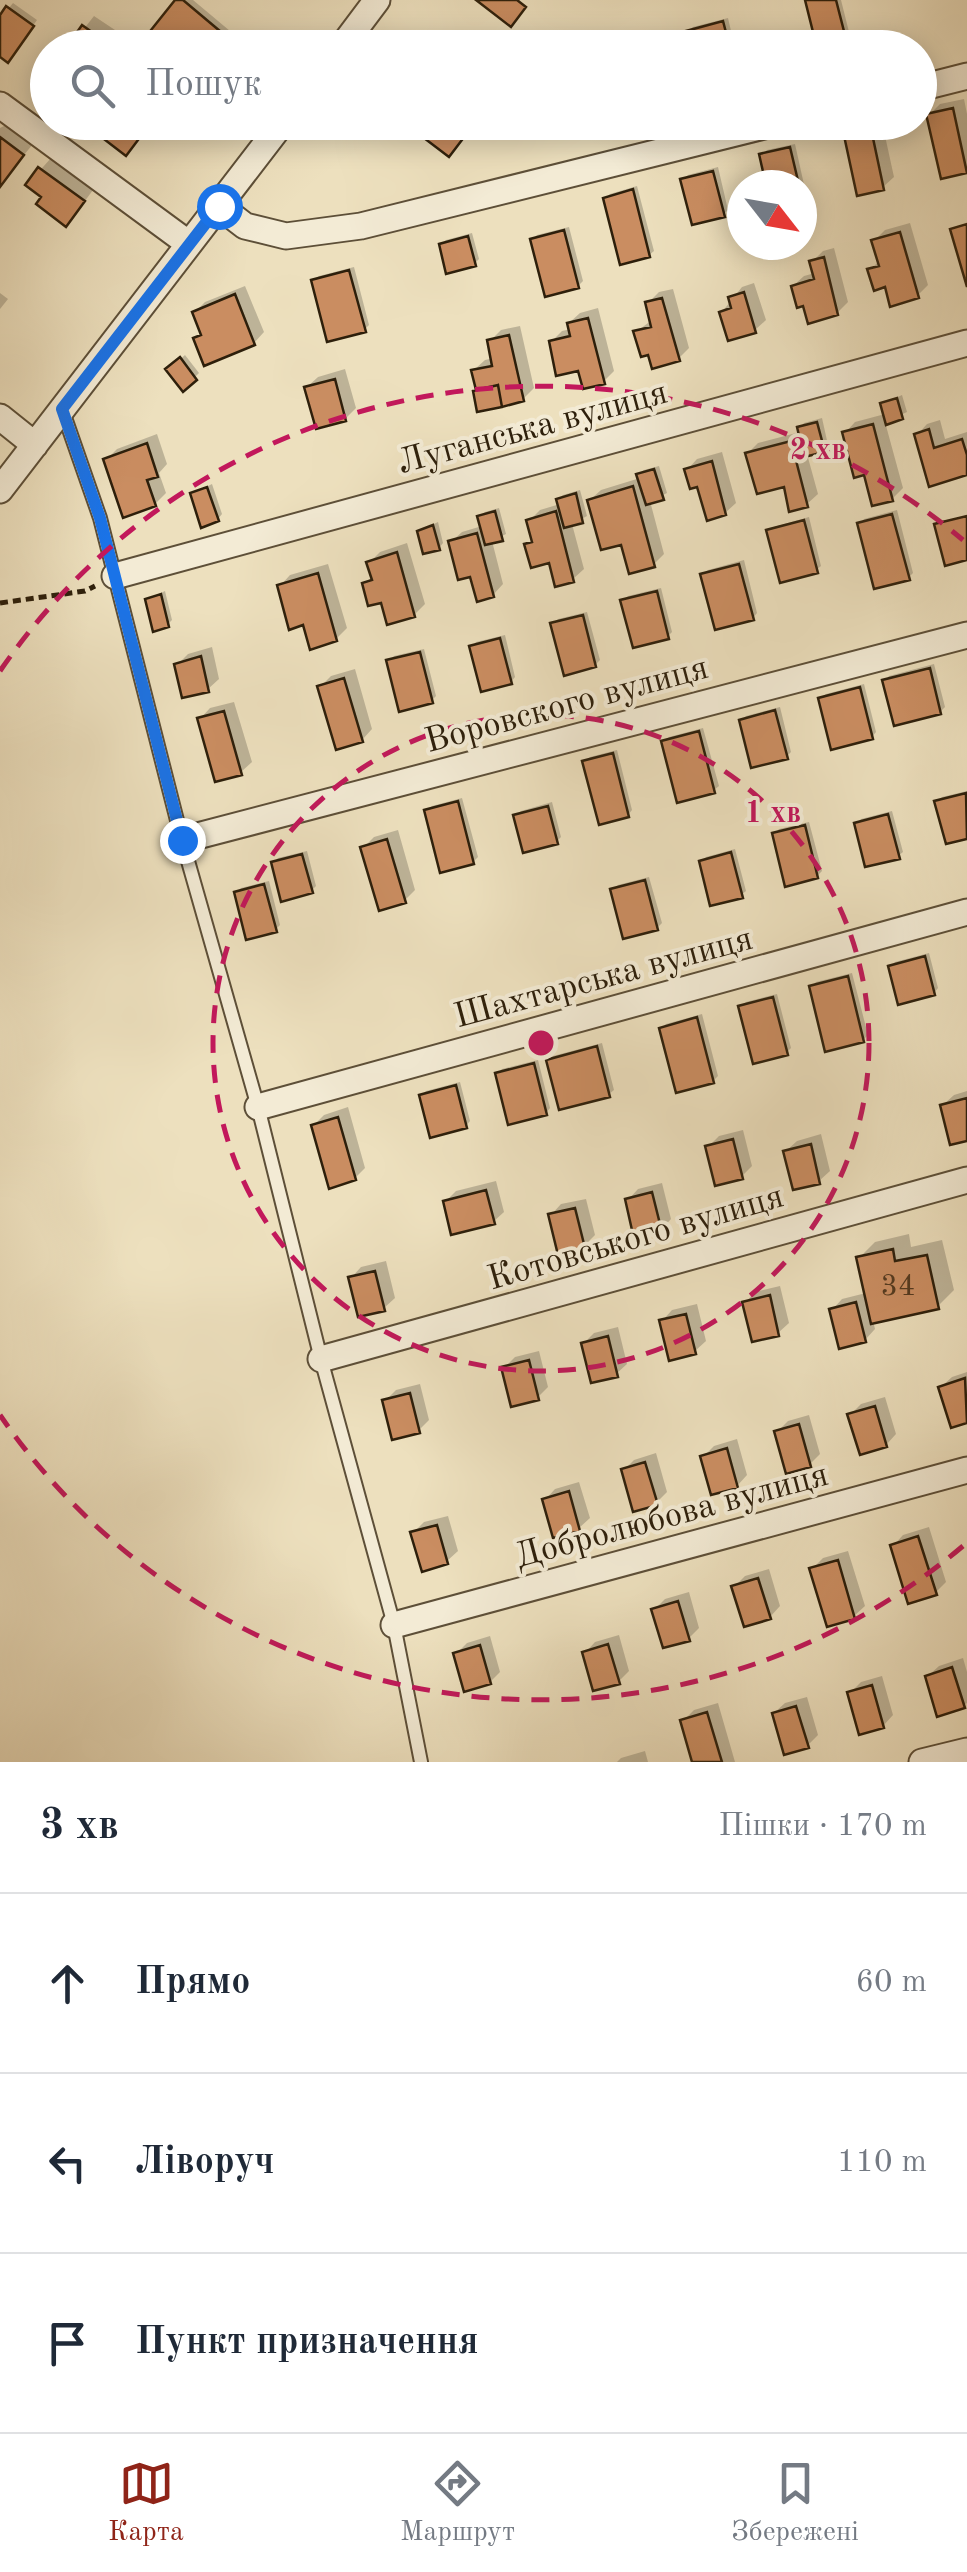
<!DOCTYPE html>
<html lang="uk">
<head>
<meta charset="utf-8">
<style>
	:root { --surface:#fff; --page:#f2f2f3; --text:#1f2937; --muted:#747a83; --line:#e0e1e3; --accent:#8f2418 }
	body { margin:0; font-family:"Old Standard TT",serif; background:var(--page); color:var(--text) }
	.compass { position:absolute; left:727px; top:170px; width:90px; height:90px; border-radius:50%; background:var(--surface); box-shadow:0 5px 25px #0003; rotate:121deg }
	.stop { position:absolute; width:30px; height:30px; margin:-22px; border:8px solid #1a73e8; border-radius:50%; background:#fff }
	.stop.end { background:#1a73e8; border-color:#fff; box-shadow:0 2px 10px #0008 }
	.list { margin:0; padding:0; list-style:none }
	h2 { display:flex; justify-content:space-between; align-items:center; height:130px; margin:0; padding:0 40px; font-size:42px }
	h2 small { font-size:32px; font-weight:400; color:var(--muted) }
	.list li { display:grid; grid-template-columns:65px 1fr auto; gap:30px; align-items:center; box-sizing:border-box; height:180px; padding:0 40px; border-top:2px solid var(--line) }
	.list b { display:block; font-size:38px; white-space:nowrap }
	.list em { font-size:32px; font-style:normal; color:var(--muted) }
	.icon { flex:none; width:55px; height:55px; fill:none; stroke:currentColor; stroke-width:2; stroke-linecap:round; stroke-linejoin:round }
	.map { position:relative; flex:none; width:967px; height:1762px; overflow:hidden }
	.search { position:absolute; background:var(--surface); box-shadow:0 5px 25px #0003; left:30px; right:30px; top:30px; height:110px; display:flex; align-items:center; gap:25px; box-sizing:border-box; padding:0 35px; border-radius:55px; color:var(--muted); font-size:38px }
	.sheet { height:670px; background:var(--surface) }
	nav { display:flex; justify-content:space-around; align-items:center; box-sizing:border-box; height:140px; border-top:2px solid var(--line); background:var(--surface); font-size:28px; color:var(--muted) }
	nav a { display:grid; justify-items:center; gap:5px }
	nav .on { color:var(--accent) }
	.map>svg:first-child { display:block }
	.shadow { fill:#0003 }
	.building { fill:#ca8d61; stroke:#2d1f0b; stroke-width:2.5 }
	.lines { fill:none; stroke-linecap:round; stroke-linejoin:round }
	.service-casing { stroke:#5d4f38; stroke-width:16 }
	.minor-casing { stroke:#5d4f38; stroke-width:29 }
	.path { stroke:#2d1f0b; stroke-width:5; stroke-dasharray:8 5; stroke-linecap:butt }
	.service { stroke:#f3ebd5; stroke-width:12 }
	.minor { stroke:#f3ebd5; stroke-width:25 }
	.route { stroke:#1a73e8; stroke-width:12 }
	.ring { fill:none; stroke:#c2185b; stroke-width:5; stroke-dasharray:18 12 }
	.labels { text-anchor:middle; stroke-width:8; stroke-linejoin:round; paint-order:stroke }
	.number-label { font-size:30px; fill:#543a20 }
	.street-label { font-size:35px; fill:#2d1f0b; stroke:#f3ebd5 }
	.centre { fill:#c2185b; stroke:#f3ebd5; stroke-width:5 }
	.ring-label { font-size:30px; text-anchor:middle; font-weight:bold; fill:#c2185b; stroke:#f3ebd5; stroke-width:8; stroke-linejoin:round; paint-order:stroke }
</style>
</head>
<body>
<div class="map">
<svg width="967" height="1762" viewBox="0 0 967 1762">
	<rect width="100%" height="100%" fill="#ede0be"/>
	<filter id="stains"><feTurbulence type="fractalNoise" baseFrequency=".002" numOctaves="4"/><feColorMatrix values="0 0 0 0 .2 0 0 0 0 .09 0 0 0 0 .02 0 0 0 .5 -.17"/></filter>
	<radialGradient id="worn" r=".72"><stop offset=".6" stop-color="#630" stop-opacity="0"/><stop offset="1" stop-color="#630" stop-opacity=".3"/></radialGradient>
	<!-- shadow -->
	<path class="shadow" d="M179 0H193L230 31 216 48Z
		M807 0H841L850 36 845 41Z
		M13 3 37 20 12 55 0 54V19Z
		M94 16 115 30 102 48H69Z
		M728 18 735 48H693L688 31 693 27Z
		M664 38 666 48H626Z
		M964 99 967 114V170L943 176 929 115 940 104Z
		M87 122H151L125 153Z
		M854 122H882L894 177 883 187 845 132Z
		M8 124 33 144 0 184V128Z
		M795 144 805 189 802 192V185H769L762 155 767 150Z
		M51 158 93 190 76 213 28 184Z
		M718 167 728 210 724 214 683 180 688 175Z
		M637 186 654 251 649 255 606 198 610 194Z
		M910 223 928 285 918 295 887 284 870 270 880 260 874 241 885 230Z
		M569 227 583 281 578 286 532 240 537 235Z
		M472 233 479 259 474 264 441 244 446 240Z
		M834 248 848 302 837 313 805 303 793 286 804 276 815 273 812 262 823 251Z
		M354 267 369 325 364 330 314 280 319 276Z
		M754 283 766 320 755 330 722 312 742 287Z
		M245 286 264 332 254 343 196 339 203 332 195 312 205 302Z
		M673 289 689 348 678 359 636 332 652 320 648 303 659 292Z
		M0 293 8 299 0 309Z
		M598 308 614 371 603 382 580 368 551 342 562 331 571 329 569 323 580 313Z
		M520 326 534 388 523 399 476 392 478 389 474 370 485 360 494 358 490 341 501 330Z
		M185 355 199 373 183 389 168 370Z
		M345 369 356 408 345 419 307 387 318 377Z
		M902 395 907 412 885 422 903 488 892 499 845 433 855 422 885 414 882 404Z
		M822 418 828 445 824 450 807 454 818 494 807 504 748 453 758 443 800 432 799 428 804 423Z
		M940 420 945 439 967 432V473L931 483 917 435 927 424Z
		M157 434 167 464 159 473 166 493 155 504 106 460 117 449Z
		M722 452 736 503 725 513 687 470 697 459Z
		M659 466 667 493 650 501 664 554 653 565 622 542 590 500 601 490 640 478 639 474 644 470Z
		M212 484 222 514 218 519 192 494Z
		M580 490 587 516 572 524 584 569 573 579 527 545 534 538 529 521 540 510 560 504 558 499 563 495Z
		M499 508 506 534 492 541 503 584 493 595 472 574 451 542 462 532 482 526 480 517 485 512Z
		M897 510 913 573 908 578 860 524 864 519Z
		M809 517 821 566 816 570 769 531 774 527Z
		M438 522 443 543 439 548 419 531Z
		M407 543 425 604 414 615 383 600 365 584 374 575 369 563 380 552Z
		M744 560 757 613 753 618 703 575 708 570Z
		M328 564 347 628 336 639 305 622 280 586 290 575Z
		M661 588 672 632 667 637 623 601 628 596Z
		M165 591 172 620 167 625 148 599Z
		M587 612 600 660 595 665 553 624 558 619Z
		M505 635 515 677 511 682 472 647 476 642Z
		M212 647 219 679 208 689 177 665 188 654Z
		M424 649 436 696 431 701 389 661 394 656Z
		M934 664 945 707 940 712 885 681 889 676Z
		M355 669 372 729 362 740 320 687 331 676Z
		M864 684 876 732 872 737 821 698 826 694Z
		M234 702 252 762 241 772 200 719 210 708Z
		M780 707 791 752 786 757 741 721 746 716Z
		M703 728 719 786 714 790 664 742 669 737Z
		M617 750 632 810 628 815 585 762 590 757Z
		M967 791V836L947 841 937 802 942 797Z
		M462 798 478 857 473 862 427 811 432 806Z
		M552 802 561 837 556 842 516 816 521 811Z
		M892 811 903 852 898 856 857 824 861 819Z
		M809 822 822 871 817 876 774 834 779 829Z
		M398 830 415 890 404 901 363 848 374 837Z
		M735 849 746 891 741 895 702 862 706 857Z
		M307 851 316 886 311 891 273 863 278 858Z
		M649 877 662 923 657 928 613 890 618 885Z
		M269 881 280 925 275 930 236 893 241 888Z
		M929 953 938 988 934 993 891 967 895 962Z
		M852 973 868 1035 863 1040 811 987 816 982Z
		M777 994 791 1048 786 1053 741 1007 746 1002Z
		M702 1014 718 1076 713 1081 661 1028 666 1024Z
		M602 1043 614 1090 609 1094 548 1061 553 1056Z
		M538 1060 550 1108 546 1113 497 1074 502 1069Z
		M460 1082 470 1121 466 1126 421 1096 426 1091Z
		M967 1091V1138L943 1105 954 1095Z
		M348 1107 365 1168 355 1178 314 1125 324 1115Z
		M743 1130 752 1166 741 1177 708 1147 719 1136Z
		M821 1134 830 1171 819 1181 786 1151 797 1141Z
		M496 1181 504 1212 493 1222 445 1202 456 1191Z
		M662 1183 671 1219 661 1230 628 1200 638 1189Z
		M586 1199 595 1235 584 1246 551 1215 561 1204Z
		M909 1234 911 1247 942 1240 954 1290 938 1306 873 1321 875 1329 865 1340 832 1310 842 1299 866 1293 859 1258 875 1242Z
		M386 1261 395 1298 384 1308 351 1278 361 1267Z
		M780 1286 789 1323 778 1333 745 1303 755 1292Z
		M697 1304 706 1341 695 1351 662 1321 672 1310Z
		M618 1327 627 1364 616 1374 583 1344 594 1333Z
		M539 1351 548 1387 537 1398 504 1368 515 1357Z
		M967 1372V1420L952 1425 941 1387 952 1377Z
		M420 1384 429 1420 418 1431 385 1401 396 1390Z
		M885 1397 896 1434 886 1445 850 1415 861 1404Z
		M809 1415 820 1454 810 1464 777 1432 788 1421Z
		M737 1439 747 1475 737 1486 703 1457 714 1446Z
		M656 1453 667 1492 656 1503 624 1470 634 1460Z
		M579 1482 590 1518 579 1528 545 1500 555 1489Z
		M448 1516 458 1551 447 1561 413 1533 424 1522Z
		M929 1527 946 1582 935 1593 893 1546 903 1535Z
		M848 1551 865 1606 854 1616 812 1569 823 1558Z
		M769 1569 780 1606 770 1617 734 1587 745 1576Z
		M689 1592 699 1628 689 1638 654 1610 665 1599Z
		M619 1635 629 1671 619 1681 585 1653 595 1642Z
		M490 1636 500 1672 490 1682 456 1654 467 1643Z
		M963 1658 967 1672V1703L963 1706 928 1676 939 1666Z
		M882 1676 893 1715 883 1726 850 1693 861 1682Z
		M807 1697 818 1735 807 1746 774 1713 785 1703Z
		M718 1703 735 1762H695L683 1721 694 1710Z
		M645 1751 648 1762H617L621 1758Z"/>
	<!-- building -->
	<path class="building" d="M175 0H183L227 37 218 48H172L151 30Z
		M476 0H517L526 7 511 27Z
		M805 0H836L847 43 817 48Z
		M6 6 34 26 8 63 0 57V15Z
		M723 21 730 48H690L686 31Z
		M82 25 106 42 102 48H66Z
		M953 108 967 173 941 179 926 114Z
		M133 122 144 132 126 156 83 123Z
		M403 122H463L471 128 449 157Z
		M870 124 884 190 857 196 843 131Z
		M0 137 24 155 0 187Z
		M790 147 799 185H766L759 154Z
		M38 167 85 201 66 227 36 204 41 197 25 185Z
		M713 171 725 217 692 225 680 179Z
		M633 189 650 257 620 265 603 198Z
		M967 224V287L950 229Z
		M564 230 579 288 545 297 530 239Z
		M900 232 919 298 890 307 885 287 874 291 867 269 879 266 871 240Z
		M468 236 476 266 446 274 439 244Z
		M824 257 838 315 808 324 803 306 797 308 791 286 814 279 809 261Z
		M349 270 366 332 327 342 311 280Z
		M744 292 756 333 728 341 719 312 731 308 728 297Z
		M235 294 255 345 204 366 193 338 201 335 192 312Z
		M662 298 680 361 652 369 648 355 641 357 633 331 651 327 645 302Z
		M588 318 605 384 583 389 578 371 556 376 549 341 570 336 567 323Z
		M509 335 524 401 502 407 498 385 476 390 471 370 492 366 487 340Z
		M180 357 197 380 183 392 165 369Z
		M335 379 346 421 316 429 304 387Z
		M498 385 502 407 477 412 473 391Z
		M897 398 903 419 886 425 880 403Z
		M817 422 825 452 804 457 797 427Z
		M873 424 893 501 872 506 864 475 854 478 842 432Z
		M929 429 934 448 962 439 967 455V475L929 487 914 434Z
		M791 441 808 507 789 512 784 487 757 494 745 453Z
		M147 443 158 477 147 480 156 506 123 518 103 459Z
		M712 461 726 515 707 521 697 487 690 489 684 469Z
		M654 469 664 500 646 505 636 474Z
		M633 486 655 567 629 574 621 545 601 550 587 500Z
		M207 487 219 521 201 528 190 493Z
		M576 493 583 523 564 528 556 499Z
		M495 511 503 541 485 545 477 516Z
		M556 511 574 582 555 587 549 563 531 568 524 544 532 542 526 520Z
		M892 514 910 580 874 589 857 523Z
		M967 516V560L945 566 934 524Z
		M804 520 818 573 780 583 766 530Z
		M433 525 440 550 423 554 417 531Z
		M477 533 494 597 477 602 470 577 458 580 448 541Z
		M397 552 415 617 387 625 381 603 368 606 362 583 372 580 366 562Z
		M739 564 754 620 715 630 700 574Z
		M318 573 337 641 310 650 303 625 289 630 277 585Z
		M657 591 669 639 633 648 620 600Z
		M161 594 169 627 153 632 145 599Z
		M583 615 596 667 564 676 550 623Z
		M500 638 512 684 481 692 469 646Z
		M420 652 433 703 399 712 386 660Z
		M201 656 209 692 182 698 174 664Z
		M930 668 941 714 894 726 882 680Z
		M344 678 363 742 336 750 317 686Z
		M860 687 873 739 831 750 818 698Z
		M775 710 788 759 751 768 739 720Z
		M224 711 242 775 215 782 197 718Z
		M699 731 715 793 677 803 661 741Z
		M613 753 629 817 599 825 582 761Z
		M966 793 967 839 946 844 934 801Z
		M458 801 474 864 440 873 424 810Z
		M548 806 558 844 523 853 513 815Z
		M888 814 900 859 865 867 854 823Z
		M805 825 818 878 785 887 772 833Z
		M387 839 406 903 379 911 360 847Z
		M731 852 743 898 710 906 699 861Z
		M302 854 313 893 281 902 271 862Z
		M645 880 658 930 623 939 610 889Z
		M264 884 277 932 246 940 234 892Z
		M925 956 935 995 898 1005 888 966Z
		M848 976 864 1042 825 1052 809 986Z
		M773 997 788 1055 753 1064 738 1006Z
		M697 1017 714 1083 676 1093 659 1028Z
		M597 1046 610 1097 559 1110 546 1060Z
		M534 1063 547 1115 508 1125 495 1073Z
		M456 1085 467 1128 430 1138 419 1095Z
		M967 1098V1141L950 1145 940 1105Z
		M338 1117 356 1180 329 1189 311 1125Z
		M733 1139 743 1179 715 1186 705 1146Z
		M811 1144 820 1184 793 1190 783 1151Z
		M486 1190 495 1224 451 1235 443 1201Z
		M652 1192 662 1232 634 1239 625 1199Z
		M575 1208 585 1248 558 1255 548 1214Z
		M893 1249 895 1261 927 1255 939 1309 871 1324 856 1257Z
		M375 1271 385 1311 358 1317 348 1277Z
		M770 1295 779 1336 752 1342 742 1302Z
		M856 1302 866 1342 839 1349 829 1309Z
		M686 1314 696 1354 669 1361 659 1320Z
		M608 1336 618 1377 591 1383 581 1343Z
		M529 1360 539 1400 511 1407 501 1367Z
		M965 1378 967 1423 951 1428 938 1387Z
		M410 1393 420 1433 392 1440 382 1400Z
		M875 1406 887 1447 860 1455 847 1414Z
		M799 1424 811 1467 786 1474 774 1431Z
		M727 1448 738 1488 711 1495 700 1456Z
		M645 1462 658 1505 633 1512 621 1469Z
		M569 1491 580 1531 553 1538 542 1499Z
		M437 1525 448 1564 422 1572 410 1532Z
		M918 1536 937 1595 908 1604 890 1545Z
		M838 1560 855 1619 827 1627 809 1568Z
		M758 1578 771 1619 744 1627 731 1586Z
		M678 1601 690 1641 663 1648 651 1609Z
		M608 1644 620 1684 593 1691 582 1652Z
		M480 1645 491 1684 464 1692 453 1653Z
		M952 1667 965 1708 937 1717 925 1676Z
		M872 1685 884 1728 859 1735 847 1692Z
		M796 1706 809 1748 784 1755 772 1713Z
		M707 1712 722 1762H692L680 1720Z"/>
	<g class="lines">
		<defs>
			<path id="service" d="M62 409 100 518 182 840 258 1107 321 1359 394 1625 421 1762"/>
			<path id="minor" d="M341 48 377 0
				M920 88 967 76
				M0 105 189 244
				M219 206 245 226 286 236 361 226 780 122
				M0 417 35 445
				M0 490 283 122
				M115 576 967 343
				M182 840 967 635
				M258 1107 967 912
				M321 1359 967 1180
				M394 1625 967 1470
				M922 1762 967 1751"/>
		</defs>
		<!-- service casing -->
		<use href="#service" class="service-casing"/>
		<!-- minor casing -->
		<use href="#minor" class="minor-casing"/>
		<!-- path -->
		<path class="path" d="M0 603 85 591 95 586"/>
		<!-- service -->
		<use href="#service" class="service"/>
		<!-- minor -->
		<use href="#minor" class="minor"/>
	</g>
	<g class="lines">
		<!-- route -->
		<path class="route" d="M182 840 100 518 62 409 219 206"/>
	</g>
	<!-- distance rings -->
	<g class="ring">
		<circle cx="541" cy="1043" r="328"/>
		<path d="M963 1546A656 656 0 0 1 0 1415M0 671A656 656 0 0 1 963 540"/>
	</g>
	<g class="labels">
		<!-- number labels -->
		<g class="number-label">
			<text x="898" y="1295">34</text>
		</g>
		<!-- street labels -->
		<g class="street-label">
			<text transform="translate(532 426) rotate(-15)" y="12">Луганська вулиця</text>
			<text transform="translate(566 703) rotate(-15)" y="12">Воровского вулиця</text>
			<text transform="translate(603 976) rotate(-15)" y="12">Шахтарська вулиця</text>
			<text transform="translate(635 1236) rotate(-16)" y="12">Котовського вулиця</text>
			<text transform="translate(671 1514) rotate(-15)" y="12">Добролюбова вулиця</text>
		</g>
	</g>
	<circle cx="541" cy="1043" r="15" class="centre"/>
	<g class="ring-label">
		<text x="818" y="459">2 хв</text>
		<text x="773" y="822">1 хв</text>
	</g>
	<rect width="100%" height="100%" filter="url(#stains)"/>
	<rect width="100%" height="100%" fill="url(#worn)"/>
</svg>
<svg class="compass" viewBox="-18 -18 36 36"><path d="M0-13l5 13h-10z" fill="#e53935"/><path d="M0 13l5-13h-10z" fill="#747a83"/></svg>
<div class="stop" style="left:219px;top:206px"></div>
<div class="stop end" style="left:182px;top:840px"></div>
<div class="search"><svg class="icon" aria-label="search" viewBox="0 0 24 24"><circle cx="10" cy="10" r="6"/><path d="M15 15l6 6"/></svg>Пошук</div>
</div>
<section class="sheet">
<h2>3 хв<small>Пішки · 170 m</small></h2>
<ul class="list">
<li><svg class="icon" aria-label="ahead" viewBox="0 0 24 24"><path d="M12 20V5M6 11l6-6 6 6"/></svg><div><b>Прямо</b></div><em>60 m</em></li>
<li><svg class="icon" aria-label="left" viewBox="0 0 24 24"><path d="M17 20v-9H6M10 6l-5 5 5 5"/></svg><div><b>Ліворуч</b></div><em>110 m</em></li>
<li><svg class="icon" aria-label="arrive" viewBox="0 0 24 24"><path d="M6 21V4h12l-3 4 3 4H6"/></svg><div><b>Пункт призначення</b></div></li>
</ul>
</section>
<nav>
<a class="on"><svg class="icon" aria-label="map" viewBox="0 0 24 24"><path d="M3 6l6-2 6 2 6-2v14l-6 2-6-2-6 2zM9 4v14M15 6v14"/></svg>Карта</a>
<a><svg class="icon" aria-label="directions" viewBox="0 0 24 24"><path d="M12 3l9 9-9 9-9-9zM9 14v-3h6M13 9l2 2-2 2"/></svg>Маршрут</a>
<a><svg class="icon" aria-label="saved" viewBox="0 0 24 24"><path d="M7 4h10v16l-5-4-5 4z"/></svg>Збережені</a>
</nav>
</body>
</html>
